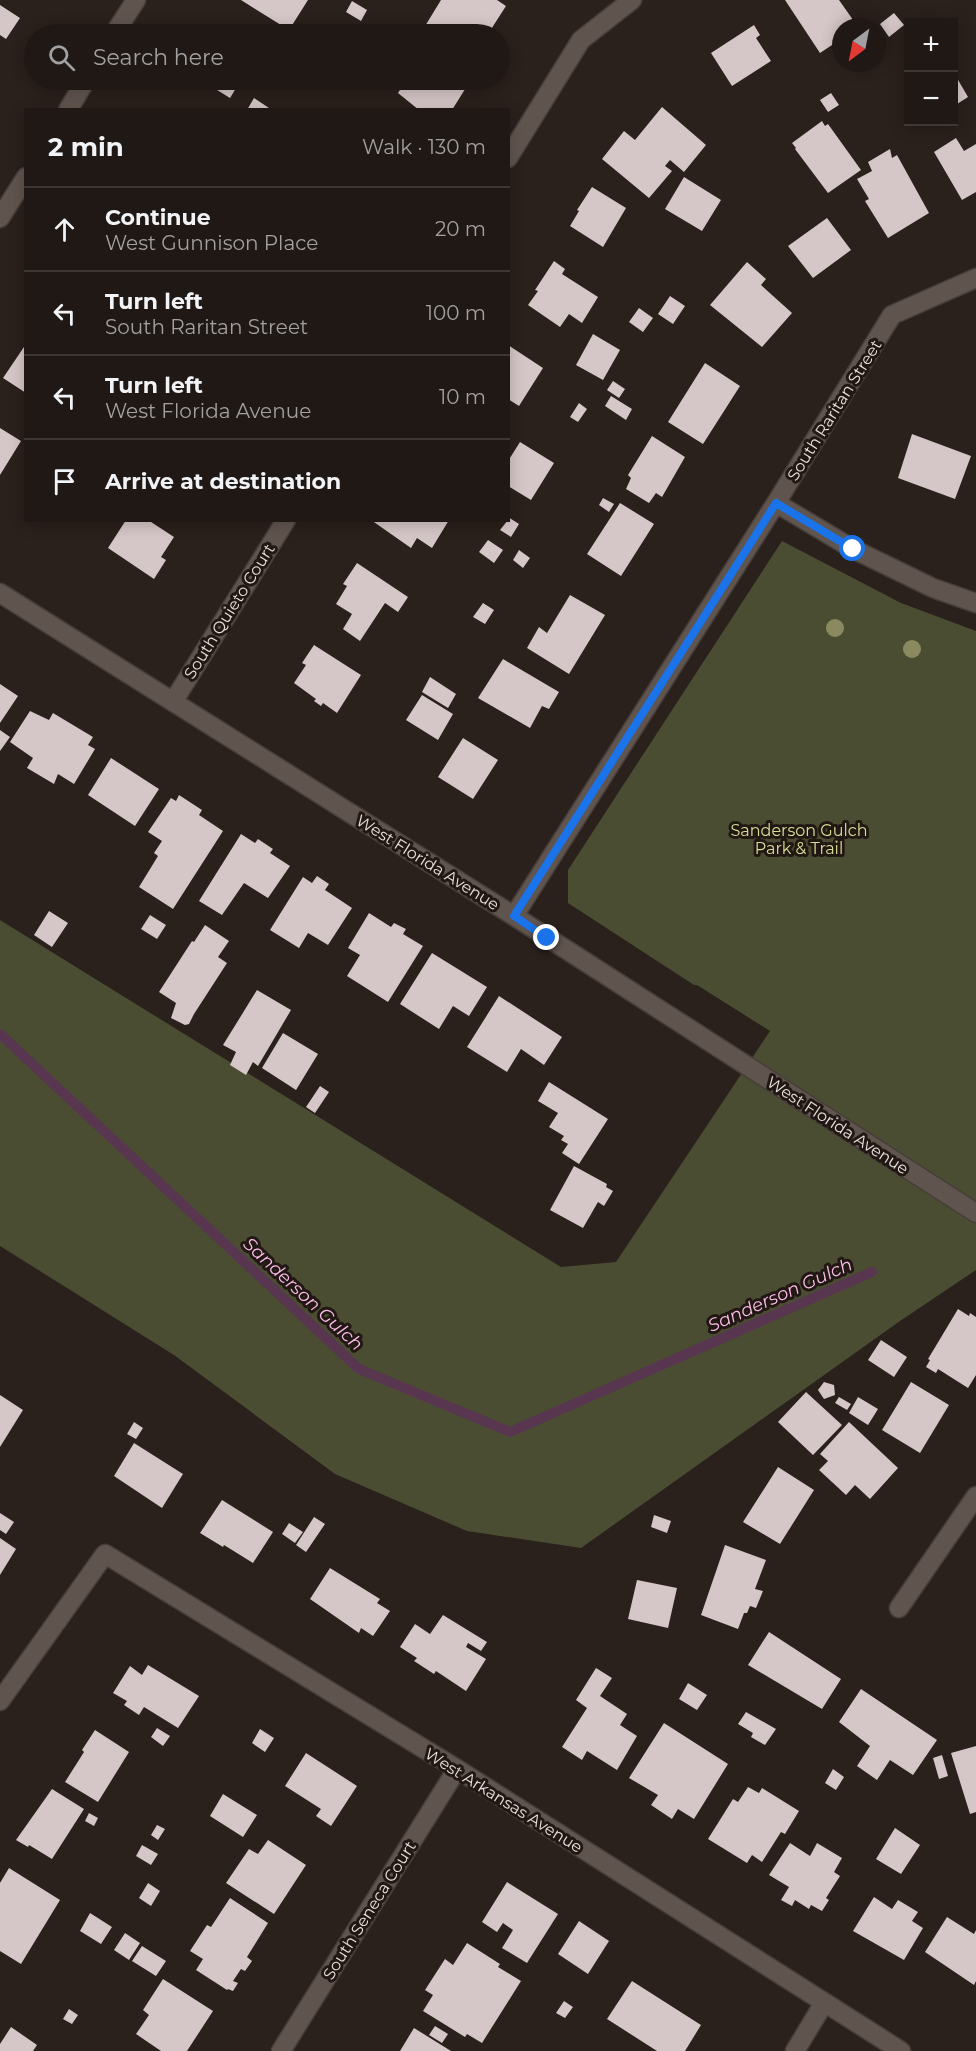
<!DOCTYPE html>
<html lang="en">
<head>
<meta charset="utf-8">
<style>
	:root { --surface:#201815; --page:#28211e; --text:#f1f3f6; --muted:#a2a0a0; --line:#3d3734 }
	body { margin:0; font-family:Montserrat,sans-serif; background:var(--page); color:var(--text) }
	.controls { position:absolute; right:18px; top:18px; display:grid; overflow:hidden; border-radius:0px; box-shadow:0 3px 15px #0003 }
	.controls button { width:54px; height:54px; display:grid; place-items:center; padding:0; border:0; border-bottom:2px solid var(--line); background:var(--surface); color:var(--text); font:30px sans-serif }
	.compass { position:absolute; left:832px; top:18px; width:54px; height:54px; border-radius:50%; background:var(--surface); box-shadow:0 3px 15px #0003; rotate:212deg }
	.stop { position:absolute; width:18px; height:18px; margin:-14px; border:4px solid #1a73e8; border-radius:50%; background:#fff }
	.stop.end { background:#1a73e8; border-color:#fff; box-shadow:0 2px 6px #0008 }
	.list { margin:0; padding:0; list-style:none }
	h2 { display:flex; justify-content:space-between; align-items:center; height:78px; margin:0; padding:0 24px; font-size:26px }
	h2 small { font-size:20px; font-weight:400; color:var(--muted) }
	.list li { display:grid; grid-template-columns:39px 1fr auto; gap:18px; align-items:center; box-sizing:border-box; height:84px; padding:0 24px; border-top:2px solid var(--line) }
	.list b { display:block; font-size:22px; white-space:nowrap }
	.list p { margin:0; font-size:20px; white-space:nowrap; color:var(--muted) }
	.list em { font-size:20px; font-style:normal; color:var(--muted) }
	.icon { flex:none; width:33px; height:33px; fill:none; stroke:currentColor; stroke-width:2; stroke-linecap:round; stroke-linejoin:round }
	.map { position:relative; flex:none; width:976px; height:2051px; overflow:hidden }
	.search { position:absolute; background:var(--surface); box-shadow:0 3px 15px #0003; left:24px; top:24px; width:486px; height:66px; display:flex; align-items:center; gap:15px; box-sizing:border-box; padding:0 21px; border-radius:33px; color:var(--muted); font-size:22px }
	.panel { position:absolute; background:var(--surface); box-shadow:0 3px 15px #0003; left:24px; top:108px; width:486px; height:414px; border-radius:0px }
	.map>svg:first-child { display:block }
	.green { fill:#4b4d33 }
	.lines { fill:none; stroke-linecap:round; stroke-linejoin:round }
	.stream { stroke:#593650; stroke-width:10 }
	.building { fill:#d5c6c7 }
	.minor-casing { stroke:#463e3a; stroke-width:21 }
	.minor { stroke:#60544f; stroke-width:18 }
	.tree { fill:#8a895f }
	.route { stroke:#1a73e8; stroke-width:8 }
	.labels { text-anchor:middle; stroke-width:6; stroke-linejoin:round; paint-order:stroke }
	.street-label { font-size:16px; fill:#e9e2df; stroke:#211713 }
	.park-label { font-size:16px; fill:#d8df96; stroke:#211713 }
	.water-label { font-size:18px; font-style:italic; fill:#fdbdea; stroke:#211713 }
</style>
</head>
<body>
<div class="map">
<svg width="976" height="2051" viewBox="0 0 976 2051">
	<rect width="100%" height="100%" fill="#2a201c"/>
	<!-- green -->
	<path class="green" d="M782 541 901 603 976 631V1270L900 1321 581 1548 467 1531 335 1474 174 1355 0 1246V920L561 1267 616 1262 770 1031 697 985H694L568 903V870Z"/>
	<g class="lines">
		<!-- stream -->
		<path class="stream" d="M0 1034 359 1369 510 1432 872 1272"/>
	</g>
	<!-- building -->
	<path class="building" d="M241 0H308L289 30Z
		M441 0H497L506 6 488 34H427L422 31Z
		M785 0H839L858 27H841V39L820 53Z
		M352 1 367 10 361 21 346 12Z
		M0 5 20 18 6 39 0 35Z
		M894 13 904 25 889 37 880 24Z
		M754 25 760 35 756 38 771 61 732 86 711 53Z
		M954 73 968 97 954 106Z
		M201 80H241L230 98Z
		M406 80H462L461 83 467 86 452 110H419L398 93Z
		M831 93 839 105 828 112 820 100Z
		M254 98 272 110H247Z
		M662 107 706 145 684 172 670 160 665 166 672 171 649 198 602 159 624 131 635 140Z
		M822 121 825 126 828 124 861 170 828 193 795 149 796 148 792 143Z
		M956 138 964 151 976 144V192L962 200 934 152Z
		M890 149 892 158 897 155 929 213 888 238 865 201 869 199 857 179 872 171 868 162Z
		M684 177 721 200 702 231 665 209Z
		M592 187 626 208 603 247 570 226 579 211 577 210Z
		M827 218 851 250 813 278 788 246Z
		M554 261 565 269 562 274 598 297 582 323 569 314 560 327 528 305 538 291 535 290Z
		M747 262 766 279 761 285 792 313 762 347 710 305Z
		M670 296 685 306 673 324 658 314Z
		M639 308 653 318 643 332 629 322Z
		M593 334 620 350 603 380 576 365Z
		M26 344V393L3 378Z
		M508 345 543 368 519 406 508 399Z
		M705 363 740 386 703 444 668 422Z
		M613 381 625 389 619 398 607 390Z
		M611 396 632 409 626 420 605 406Z
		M579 403 587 409 578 422 570 417Z
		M0 428 21 441 0 475Z
		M912 434 971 456 955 499 898 478Z
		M652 436 685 457 662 497 656 493 649 503 626 489 631 478 628 475Z
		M520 442 554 463 531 500 508 486V461Z
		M603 498 614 504 609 512 599 505Z
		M620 503 654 524 621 576 587 554Z
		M508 517 519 524 511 537 500 530 508 520Z
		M126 520H148L174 537 161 557 166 560 154 579 108 548Z
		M371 520H449L432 548 417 538 411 548Z
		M488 540 503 550 494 563 479 552Z
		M519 550 530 558 523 568 513 560Z
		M357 563 408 597 398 612 385 603 360 641 343 629 352 614 336 604 347 586 343 584Z
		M570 595 605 615 569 674 527 648 539 627 547 633Z
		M483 603 494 610 485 624 473 617Z
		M314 645 361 675 337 713 323 703 321 706 314 701 316 699 294 683 306 665 302 663Z
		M503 659 559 692 549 709 542 706 530 728 478 698Z
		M430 677 456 694 448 708 422 692Z
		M0 684 18 696 0 723Z
		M422 695 453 714 438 740 406 720Z
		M30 711 49 720 53 713 93 737 88 745 95 749 74 784 58 774 54 784 27 768 33 758 10 742Z
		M0 730 10 737 0 751Z
		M463 738 498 760 473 799 438 777Z
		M111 758 159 789 135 826 88 795Z
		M179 795 202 810 199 815 223 831 173 909 139 887 158 856 154 853 162 841 148 832 171 798 176 801Z
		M241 834 255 843 258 839 273 849 270 853 290 866 268 898 244 883 222 915 199 901Z
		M317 876 329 884 325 890 352 908 328 945 308 933 299 948 270 930 303 877 312 883Z
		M49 911 68 923 52 947 34 935Z
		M369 913 391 927 394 923 406 929 403 934 423 946 388 1002 347 976 360 955 348 948Z
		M150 915 166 925 157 939 141 929Z
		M205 925 229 941 218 957 227 963 194 1014 189 1024 185 1025 171 1018 176 1003 159 992 192 941 194 942Z
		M432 953 487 987 469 1016 453 1006 439 1029 400 1004Z
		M257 990 291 1010 258 1066 253 1062 246 1075 230 1065 236 1052 223 1045Z
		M499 996 562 1037 544 1065 521 1049 507 1072 467 1047Z
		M283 1033 318 1054 296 1090 262 1068Z
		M549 1082 608 1119 579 1164 562 1153 568 1144 561 1140 564 1136 549 1127 558 1113 538 1101Z
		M320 1086 329 1092 315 1113 306 1107Z
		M574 1166 607 1184 606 1187 613 1191 604 1206 598 1202 583 1228 550 1210Z
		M958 1309 969 1316 970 1313 976 1317V1375L968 1388 938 1369 936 1373 926 1367 930 1360 928 1359Z
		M881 1340 907 1357 894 1377 868 1360Z
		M824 1382 834 1385 835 1395 824 1399 818 1390Z
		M911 1382 949 1405 920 1453 882 1430Z
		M806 1392 842 1425 813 1455 778 1422Z
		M0 1395 23 1410 0 1447Z
		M839 1397 851 1404 847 1410 835 1403Z
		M858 1397 878 1409 868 1425 849 1413Z
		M134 1422 143 1428 136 1439 127 1434Z
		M849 1422 898 1468 870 1499 855 1485 846 1495 819 1470 828 1461 820 1454Z
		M134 1443 183 1474 162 1508 114 1476Z
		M778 1467 814 1490 780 1544 743 1522Z
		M222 1500 273 1532 253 1563 224 1545 223 1547 200 1533Z
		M0 1513 14 1522 6 1534 0 1530Z
		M654 1515 671 1521 667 1533 651 1527Z
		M314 1517 325 1524 306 1552 296 1545Z
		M289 1523 303 1532 295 1543 282 1534Z
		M0 1538 16 1549 0 1575Z
		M725 1545 766 1560 755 1589 763 1591 756 1608 750 1606 747 1613H744L738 1629 701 1615Z
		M330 1568 380 1599 377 1603 390 1611 373 1636 361 1628 359 1633 310 1599Z
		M637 1580 677 1588 668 1628 628 1619Z
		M443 1615 487 1642 481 1651 468 1643 466 1647 486 1659 466 1691 436 1671 434 1674 414 1661 417 1658 400 1647 415 1624 430 1634Z
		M769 1632 841 1679 822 1709 748 1665Z
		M148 1665 199 1696 178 1728 144 1707 139 1715 124 1705 127 1701 113 1693 130 1666 142 1675Z
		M596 1668 612 1678 600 1696 627 1714 620 1725 637 1736 617 1770 587 1751 582 1760 562 1747 587 1708 576 1700Z
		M688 1683 707 1695 697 1710 679 1699Z
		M861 1689 937 1740 913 1775 890 1760 877 1780 857 1766 870 1746 839 1722Z
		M746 1712 776 1729 765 1745 751 1737 753 1733 738 1724Z
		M664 1723 728 1764 694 1819 678 1809 672 1819 651 1805 658 1795 629 1778Z
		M157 1728 170 1736 163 1746 151 1737Z
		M260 1729 274 1738 265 1752 252 1743Z
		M95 1730 129 1752 98 1802 65 1782 84 1752 82 1750Z
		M976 1746V1812L970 1814 951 1753Z
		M306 1753 357 1786 331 1826 316 1816 321 1809 285 1786Z
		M942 1755 948 1776 939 1779 933 1758Z
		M833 1769 844 1777 836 1790 825 1783Z
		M748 1787 759 1793 762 1788 799 1811 785 1834 781 1832 762 1862 752 1855 747 1863 708 1839 733 1799 738 1802Z
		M52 1789 84 1809 52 1859 29 1845 28 1847 16 1840Z
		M223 1794 257 1815 243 1837 210 1816Z
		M89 1813 98 1818 94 1826 85 1821Z
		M157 1825 165 1829 158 1840 151 1835Z
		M895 1828 920 1845 901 1874 876 1859Z
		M268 1840 306 1865 274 1914 226 1883 249 1849 258 1854Z
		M790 1843 810 1856 817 1843 842 1858 834 1872 840 1876 826 1898 829 1900 822 1911 811 1905 809 1909 795 1900 792 1906 781 1900 789 1887 769 1875Z
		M142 1845 158 1854 151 1865 136 1856Z
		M9 1868 60 1900 21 1964 0 1951V1883Z
		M507 1882 558 1914 527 1963 502 1948 513 1930 503 1923 497 1932 482 1922Z
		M148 1883 160 1891 151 1906 139 1898Z
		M874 1897 892 1909 898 1900 918 1912 912 1921 923 1928 904 1960 853 1931Z
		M230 1898 268 1923 247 1957 252 1961 245 1971 241 1969 233 1981 238 1983 233 1991 228 1989 227 1990 196 1970 203 1959 190 1951 207 1925 211 1927Z
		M90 1913 112 1927 101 1944 80 1931Z
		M947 1917 974 1934 976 1930V1981L974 1985 925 1952Z
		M579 1921 609 1941 588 1974 558 1954Z
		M125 1933 140 1943 129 1960 114 1950Z
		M467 1943 500 1964 498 1967 521 1981 482 2043 467 2034 465 2037 423 2011 433 1995 425 1990 445 1959 453 1965Z
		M142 1946 166 1961 156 1976 132 1961Z
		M163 1979 213 2011 187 2051H161L136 2034 149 2015 143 2010Z
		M632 1981 701 2025 685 2051H657L607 2019Z
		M564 2001 573 2007 565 2018 556 2013Z
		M69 2009 78 2015 72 2024 63 2019Z
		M435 2026 448 2034 442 2043 429 2035Z
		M11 2027 37 2045 33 2051H0V2044Z
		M414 2028 451 2051H400Z"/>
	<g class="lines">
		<defs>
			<path id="minor" d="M114 34 136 0
				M68 110 86 80
				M508 158 581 40 632 0
				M0 218 26 177
				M776 503 853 549 933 588 976 603
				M0 593 514 916 976 1213
				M173 702 286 520
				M514 916 776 503 892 315 976 278
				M899 1608 976 1496
				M0 1701 105 1554 457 1769 901 2051
				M281 2051 457 1769
				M795 2051 824 2003"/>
		</defs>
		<!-- minor casing -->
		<use href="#minor" class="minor-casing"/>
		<!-- minor -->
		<use href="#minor" class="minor"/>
	</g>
	<!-- trees -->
	<g class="tree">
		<circle cx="835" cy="628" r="9"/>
		<circle cx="912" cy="649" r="9"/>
	</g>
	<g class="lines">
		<!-- route -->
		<path class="route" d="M547 938 514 916 776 503 853 549"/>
	</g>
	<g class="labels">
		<!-- street labels -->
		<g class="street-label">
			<text transform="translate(834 410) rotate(-58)" y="6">South Raritan Street</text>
			<text transform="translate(229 611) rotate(-58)" y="6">South Quieto Court</text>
			<text transform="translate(428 862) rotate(32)" y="6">West Florida Avenue</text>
			<text transform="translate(838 1125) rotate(33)" y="6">West Florida Avenue</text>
			<text transform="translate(504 1800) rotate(32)" y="6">West Arkansas Avenue</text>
			<text transform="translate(369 1910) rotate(-58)" y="6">South Seneca Court</text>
		</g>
		<!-- park labels -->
		<g class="park-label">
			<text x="799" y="836">Sanderson Gulch<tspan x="799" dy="18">Park &amp; Trail</tspan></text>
		</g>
		<!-- water labels -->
		<g class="water-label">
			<text transform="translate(303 1294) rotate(43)" y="6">Sanderson Gulch</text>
			<text transform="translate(780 1295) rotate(-24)" y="6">Sanderson Gulch</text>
		</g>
	</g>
</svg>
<div class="controls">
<button>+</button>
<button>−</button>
</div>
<svg class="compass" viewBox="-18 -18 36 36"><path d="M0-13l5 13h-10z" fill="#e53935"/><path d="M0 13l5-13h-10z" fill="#a2a0a0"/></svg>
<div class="stop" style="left:853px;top:549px"></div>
<div class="stop end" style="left:547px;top:938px"></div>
<div class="search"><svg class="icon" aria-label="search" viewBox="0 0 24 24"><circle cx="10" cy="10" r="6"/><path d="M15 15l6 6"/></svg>Search here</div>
<section class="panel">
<h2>2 min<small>Walk · 130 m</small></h2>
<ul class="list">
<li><svg class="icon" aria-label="ahead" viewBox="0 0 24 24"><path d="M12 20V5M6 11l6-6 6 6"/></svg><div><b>Continue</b><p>West Gunnison Place</p></div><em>20 m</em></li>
<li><svg class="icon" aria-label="left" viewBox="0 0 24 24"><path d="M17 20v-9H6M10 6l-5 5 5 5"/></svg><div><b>Turn left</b><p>South Raritan Street</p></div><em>100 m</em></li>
<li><svg class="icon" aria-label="left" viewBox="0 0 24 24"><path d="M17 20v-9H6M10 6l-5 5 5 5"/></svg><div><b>Turn left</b><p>West Florida Avenue</p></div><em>10 m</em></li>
<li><svg class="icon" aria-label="arrive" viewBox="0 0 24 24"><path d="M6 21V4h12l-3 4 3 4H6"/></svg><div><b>Arrive at destination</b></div></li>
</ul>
</section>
</div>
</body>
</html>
